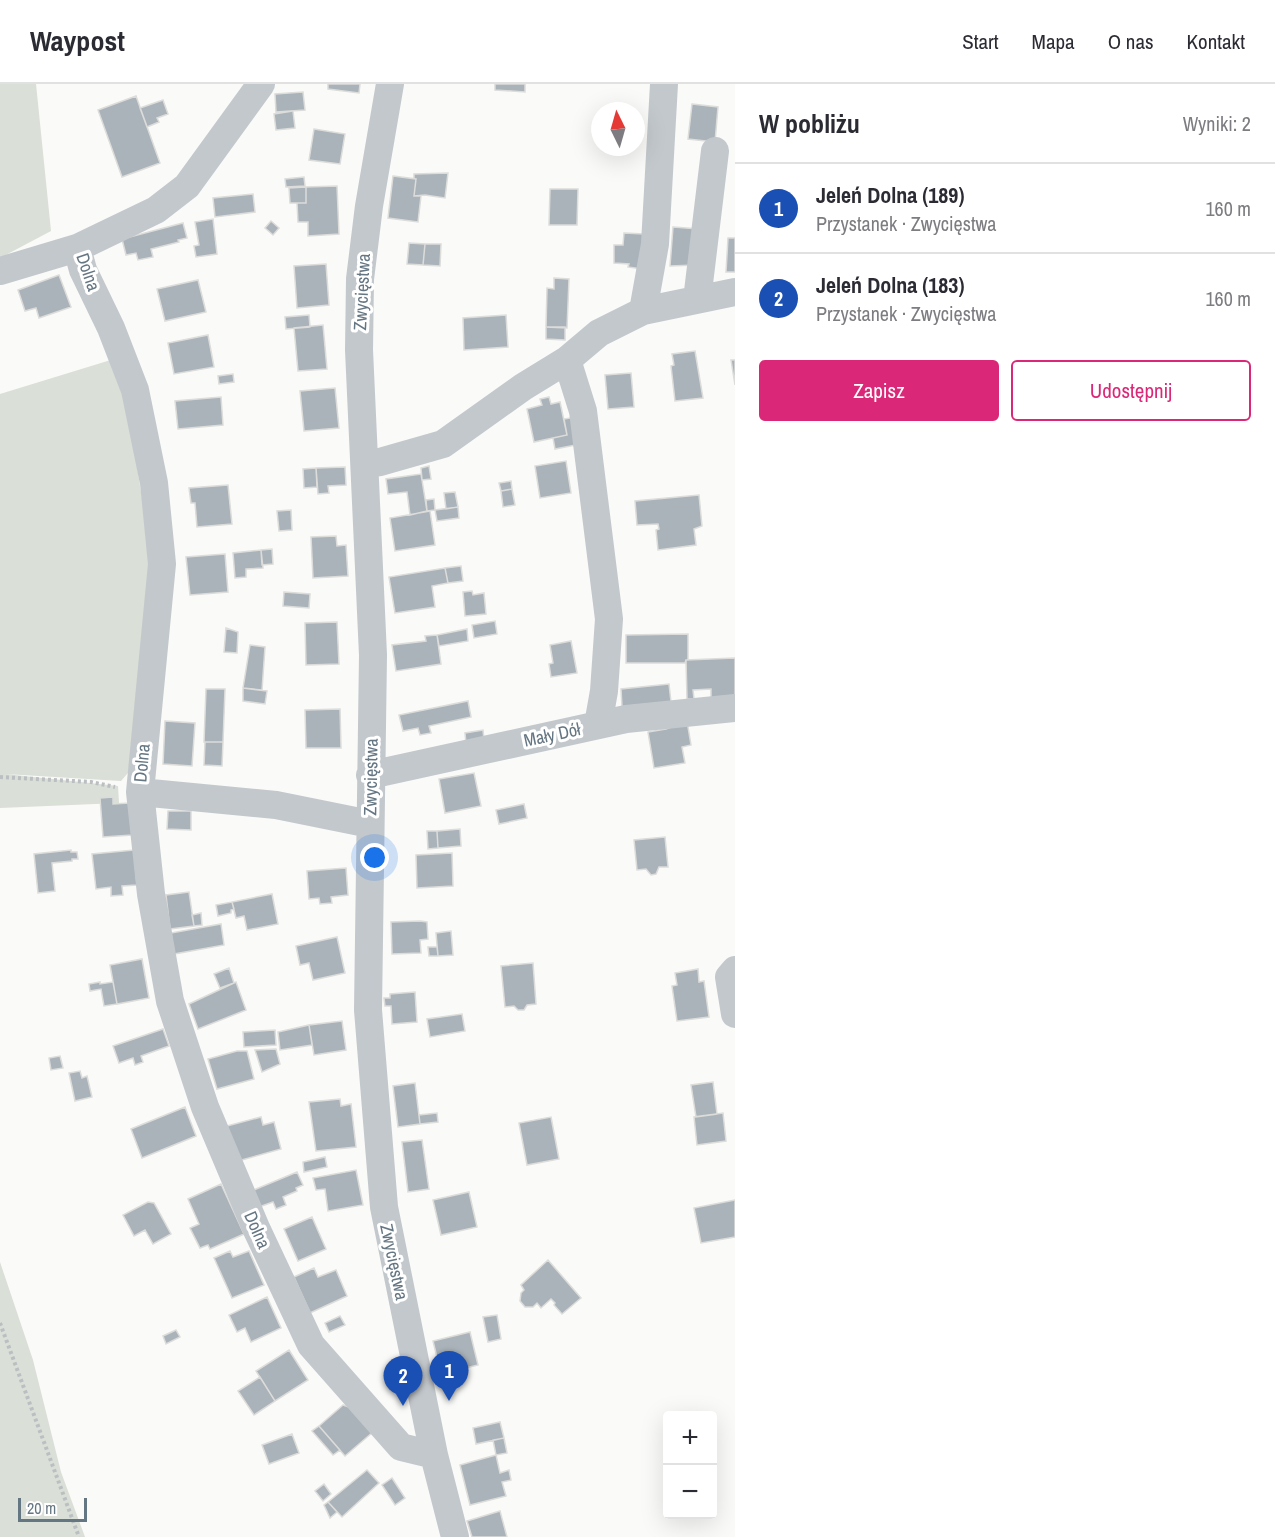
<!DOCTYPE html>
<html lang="pl">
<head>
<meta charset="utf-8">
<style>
	:root { --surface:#fff; --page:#f7f7f7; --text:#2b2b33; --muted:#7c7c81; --line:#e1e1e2; --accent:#db2777 }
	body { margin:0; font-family:"Archivo Narrow",sans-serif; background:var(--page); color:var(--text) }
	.controls { position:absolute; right:18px; bottom:18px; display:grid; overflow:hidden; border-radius:6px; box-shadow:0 6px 24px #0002 }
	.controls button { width:54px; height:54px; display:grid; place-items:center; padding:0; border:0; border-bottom:2px solid var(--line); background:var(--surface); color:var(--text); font:30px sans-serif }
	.compass { position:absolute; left:591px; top:18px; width:54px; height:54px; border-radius:50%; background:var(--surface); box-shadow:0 6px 24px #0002; rotate:355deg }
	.scale { position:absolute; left:18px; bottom:15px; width:69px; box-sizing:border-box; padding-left:6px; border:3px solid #657683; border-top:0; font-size:16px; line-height:21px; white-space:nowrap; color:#657683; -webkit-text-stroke:4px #fff; paint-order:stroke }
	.you { position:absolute; left:375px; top:774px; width:21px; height:21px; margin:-15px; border:4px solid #fff; border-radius:50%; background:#1a73e8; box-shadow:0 0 0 9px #1a73e833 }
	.badge { display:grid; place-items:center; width:39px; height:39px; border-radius:50%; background:var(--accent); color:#fff; font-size:20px; font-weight:700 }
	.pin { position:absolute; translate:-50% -50px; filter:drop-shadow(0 2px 3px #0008) }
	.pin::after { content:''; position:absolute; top:32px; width:21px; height:18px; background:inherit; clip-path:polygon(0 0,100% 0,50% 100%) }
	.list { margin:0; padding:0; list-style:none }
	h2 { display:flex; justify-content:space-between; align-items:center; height:78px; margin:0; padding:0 24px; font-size:26px }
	h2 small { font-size:20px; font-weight:400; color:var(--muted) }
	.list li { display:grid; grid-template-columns:39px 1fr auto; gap:18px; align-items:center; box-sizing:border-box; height:90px; padding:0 24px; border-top:2px solid var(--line) }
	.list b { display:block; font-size:22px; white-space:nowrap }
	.list p { margin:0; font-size:20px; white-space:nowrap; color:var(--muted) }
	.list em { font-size:20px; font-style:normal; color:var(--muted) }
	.actions { display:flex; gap:12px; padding:18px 24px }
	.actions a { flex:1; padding:14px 0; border:2px solid var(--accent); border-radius:6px; text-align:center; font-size:21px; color:var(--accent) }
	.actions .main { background:var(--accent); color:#fff }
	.map { position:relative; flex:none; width:735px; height:1453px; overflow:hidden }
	header { display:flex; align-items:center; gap:36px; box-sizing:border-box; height:84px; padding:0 30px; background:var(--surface); border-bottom:2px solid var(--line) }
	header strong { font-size:28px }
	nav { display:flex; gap:33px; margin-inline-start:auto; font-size:21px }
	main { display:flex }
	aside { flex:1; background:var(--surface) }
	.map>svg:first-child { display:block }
	.green { fill:#dadfd7 }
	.building { fill:#aab3b9; stroke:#dcdcda; stroke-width:1.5 }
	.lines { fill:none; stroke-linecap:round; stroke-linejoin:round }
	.path { stroke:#bbbfc2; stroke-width:4; stroke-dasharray:3 3; stroke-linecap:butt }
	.minor { stroke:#c3c8cc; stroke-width:28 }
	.labels { text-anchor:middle; stroke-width:6; stroke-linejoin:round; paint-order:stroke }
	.street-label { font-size:18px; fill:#657683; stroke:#fff }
</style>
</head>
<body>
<header>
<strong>Waypost</strong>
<nav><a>Start</a><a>Mapa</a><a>O nas</a><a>Kontakt</a></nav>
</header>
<main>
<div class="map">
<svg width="735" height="1453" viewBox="0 0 735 1453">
	<rect width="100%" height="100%" fill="#fafaf8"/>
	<!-- green -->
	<path class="green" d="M0 0H36L51 147 0 174Z
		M114 275 128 325 153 485 133 683 121 697 5 690 118 702 119 719 0 724V310Z
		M0 1178 33 1276 61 1388 85 1453H0Z"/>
	<!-- building -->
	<path class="building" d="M328 0H360L359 9 328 5Z
		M495 0H525V8L495 6Z
		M303 8 305 26 276 28 275 10Z
		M136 12 160 79 122 93 98 26Z
		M163 16 168 30 157 34 159 38 147 43 140 24Z
		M692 20 718 23 715 58 688 55Z
		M293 27 295 44 276 46 274 30Z
		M314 45 345 50 340 80 309 76Z
		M448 89 445 114 425 111 414 112 416 95H414V90Z
		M393 92 416 95 414 112H421L418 138 388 134Z
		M304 93 305 102 286 103 285 95Z
		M337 102 339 150 308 152V138H298L297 119H306V103Z
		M306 103V119H290L289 104Z
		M550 105H578L577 141H549Z
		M253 110 255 128 215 133 213 114Z
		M213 135 217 170 196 173 194 162 199 161 195 138Z
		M271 137 279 144 273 151 265 144Z
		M183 139 187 154 178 156 179 158 151 165 153 173 138 176 136 169 126 171 122 155Z
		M673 143 699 145 695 181 670 182Z
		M624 149 644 150 642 185 628 183 629 180 614 179V161H623Z
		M728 154H735V188H726Z
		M409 159 425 160 423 181 407 180Z
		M425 160H441L440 182 423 181Z
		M326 180 329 221 297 224 294 182Z
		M59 191 71 223 39 234 36 224 25 227 18 206Z
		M554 194 569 195 567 244 546 243 547 204 554 205Z
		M198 196 206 228 165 237 157 205Z
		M309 231 310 243 286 245 285 233Z
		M506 231 508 263 464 266 463 234Z
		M323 241 327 285 298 287 294 244Z
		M546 243H565V256L546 255Z
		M208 251 214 283 174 290 168 259Z
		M695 267 703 314 675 317 671 282 674 281 672 270Z
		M731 276H735V301Z
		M631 289 634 323 608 325 605 291Z
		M233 290 234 298 219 300 218 292Z
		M335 304 339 344 304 347 300 307Z
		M221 313 223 341 178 345 175 317Z
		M549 313 551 320 560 318 567 351 534 358 527 325 542 321 540 315Z
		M576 333 581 360 555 365 553 354 567 351 564 335Z
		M566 377 571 409 540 414 535 382Z
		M429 382 431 395 422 396 421 384Z
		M345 383 346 401 328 402 329 409 318 410 316 384Z
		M316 384 317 403 304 404 303 385Z
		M421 390 427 427 410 431 407 408 388 410 386 395Z
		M511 397 512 405 501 407 499 399Z
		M228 401 232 440 197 443 195 419H191L189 404Z
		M512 405 515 421 503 423 501 407Z
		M455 408 458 423 446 425 444 409Z
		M699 411 702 442 694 445 696 461 658 466 656 446 659 445 658 440 637 441 635 417Z
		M434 415 435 426 427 427 426 416Z
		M458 423 459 434 437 437 435 426Z
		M291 426 292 446 279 447 277 427Z
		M430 427 435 461 395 467 390 434Z
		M336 452 337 462 346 461 348 492 313 494 311 453Z
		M272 465 273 480 262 481 261 466Z
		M261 466 263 484 246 485V493L235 494 233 469Z
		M225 470 228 508 190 511 186 473Z
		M461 482 463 497 448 499 445 484Z
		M445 484 448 499 432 502 435 523 395 529 389 493Z
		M472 507 473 511 484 509 486 530 465 532 463 508Z
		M284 508 310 510 309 524 283 522Z
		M495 537 497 550 474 554 472 541Z
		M337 538 339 580 306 581 305 539Z
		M226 544 238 548 237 569 224 568Z
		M467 545 468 557 439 562 437 551Z
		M688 550V576H686L685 579H626V551Z
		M437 551 441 580 396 587 392 561 426 557 425 552Z
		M571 557 577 589 551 593 549 580 553 579 550 561Z
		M250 561 265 563 262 606 243 604Z
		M735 574V615H711V605L693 606 694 615H687L686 576Z
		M669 600 671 618 622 623 621 605Z
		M243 604 267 607 265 620 243 617Z
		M206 605H225L223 658H204Z
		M468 617 471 633 429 642 431 649 420 651 418 644 403 647 399 631Z
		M340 625 341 664H306L305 626Z
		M165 637 195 639 192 682 163 680Z
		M687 637 691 661 682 663 685 679 654 684 648 648 666 645Z
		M483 646 484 656 466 660 465 649Z
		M205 658H223L222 682 204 681Z
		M474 689 481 722 445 729 439 695Z
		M113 713V720L130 719 132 751 103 753 100 714Z
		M524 720 527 734 499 740 496 726Z
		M168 727H191V746L167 745Z
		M460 745 461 762 438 764 437 747Z
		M427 747H437L438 764 428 765Z
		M665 753 668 783H659L656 790 651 791 646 785 637 786 634 756Z
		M71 766V768H77L78 775H72V777L52 779 55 807 38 809 34 770Z
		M134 766 137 801 122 802 123 811 111 812V803L96 805 92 770Z
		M452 769 453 802 417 804 416 771Z
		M346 784 348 811 331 813 332 819 320 820 319 814 309 815 307 787Z
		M189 808 194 842 170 845 166 811Z
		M272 810 278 840 247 846 244 832 236 834 232 818Z
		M232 818 234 825 231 826V829L218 832 216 821Z
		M201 829 202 841 194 842 192 831Z
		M420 837 427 838 428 855 420 856 421 869 392 870 391 838Z
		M221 840 224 861 174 870 171 849Z
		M451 847 453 871 438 872 436 849Z
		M337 853 345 889 313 896 309 879 300 881 296 862Z
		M428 863H437L438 872H429Z
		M142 875 149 914 117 920 110 881Z
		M533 879 536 920 527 921 524 926H518L514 922 505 923 501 882Z
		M229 884 234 899 220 904 214 890Z
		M698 885 699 898 704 897 709 933 677 937 672 902 677 901 675 889Z
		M100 898V900L113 898 117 920 104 922 101 905 90 907 89 900Z
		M236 898 246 926 198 945 189 920Z
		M415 908 417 938 392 940 391 922H385L384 914H390V910Z
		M462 930 465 947 430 953 427 935Z
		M342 937 346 966 314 971 309 941Z
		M309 941 312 961 280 966 278 948Z
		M163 945 169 962 141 972 143 978 135 981 133 974 119 979 113 962Z
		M275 946 276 961 244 963 243 948Z
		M276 965 280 980 262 988 255 966Z
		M237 967H247L254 995 217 1005 208 975Z
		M60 972 63 984 51 986 49 974Z
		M80 987 82 994 87 992 92 1013 75 1017 69 989Z
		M713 998 717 1030 696 1033 691 1001Z
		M415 999 420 1040 398 1043 393 1002Z
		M340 1015 341 1022 351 1020 356 1063 316 1067 309 1018Z
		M185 1023 196 1052 142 1074 131 1045Z
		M437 1029 438 1038 420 1040 419 1031Z
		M723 1029 726 1057 697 1061 694 1033Z
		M261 1033 263 1041 274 1038 281 1065 238 1077 227 1042Z
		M551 1033 559 1075 527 1081 519 1039Z
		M422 1056 429 1105 408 1108 402 1058Z
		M325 1073 327 1083 304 1088 303 1078Z
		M356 1086 363 1121 328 1127 325 1105 316 1106 313 1094Z
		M297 1088 303 1101 296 1104 297 1107 283 1113 286 1121 276 1125 273 1118 256 1124 249 1108Z
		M221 1100 244 1150 210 1165 208 1161 200 1164 190 1144 199 1140 188 1115Z
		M469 1108 477 1143 441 1151 433 1116Z
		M735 1116V1153L701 1159 694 1124Z
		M148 1118 154 1119 171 1150 153 1160 145 1146 134 1152 123 1131Z
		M312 1133 326 1165 298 1177 284 1145Z
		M230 1167 233 1173 249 1167 264 1201 232 1214 214 1174Z
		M548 1176 581 1214 562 1230 554 1221 555 1219 551 1215 541 1224 537 1219 533 1223H525L520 1217 521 1209 524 1206 521 1201Z
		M314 1184 318 1193 336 1186 347 1212 310 1229 294 1193Z
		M267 1213 281 1244 251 1258 245 1244 237 1248 229 1231Z
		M497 1231 501 1255 488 1258 483 1233Z
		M340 1232 345 1241 329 1248 325 1239Z
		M176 1246 180 1253 166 1260 163 1252Z
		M470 1248 478 1281 441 1290 433 1257Z
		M289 1266 308 1296 275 1317 256 1287Z
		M260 1293 275 1317 254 1331 238 1307Z
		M343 1321 352 1324 373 1348 345 1372 319 1342Z
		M500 1338 504 1354 476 1360 473 1344Z
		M319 1342 340 1366 333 1371 312 1347Z
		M292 1350 299 1369 269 1380 262 1361Z
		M504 1354 507 1369 496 1371 493 1356Z
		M496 1371 500 1389 509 1386 511 1396 502 1398 506 1412 470 1421 460 1381Z
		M367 1386 379 1399 342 1433 328 1418Z
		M392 1394 405 1414 395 1421 382 1401Z
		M324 1400 331 1410 323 1417 315 1407Z
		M328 1418 337 1428 330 1434 324 1421Z
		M500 1427 507 1453H472L467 1437Z"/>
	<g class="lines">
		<!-- path -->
		<path class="path" d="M0 693 91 698 115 703
			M0 1239 79 1453"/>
		<!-- minor -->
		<path class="minor" d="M261 0 187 102 156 126 77 164 83 186 111 244 135 306 154 399 162 480 140 708 151 810 170 917 205 1023 256 1144 311 1261 401 1363 434 1371
			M390 0 369 122 360 195 359 266 373 571 368 926 384 1123 434 1371 455 1453
			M0 187 77 164
			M697 216 715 67
			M643 227 655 160 664 0
			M567 276 583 327 609 535 604 607 598 641
			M365 380 380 378 443 360 523 303 567 276 599 249 643 227 735 208
			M370 691 626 635 735 624
			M140 708 276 721 370 740
			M735 886 729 893 735 930"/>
	</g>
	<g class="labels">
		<!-- street labels -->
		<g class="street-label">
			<text transform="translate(88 188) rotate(71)" y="6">Dolna</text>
			<text transform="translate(362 208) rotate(-87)" y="6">Zwycięstwa</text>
			<text transform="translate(552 651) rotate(-12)" y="6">Mały Dół</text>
			<text transform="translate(142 679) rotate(-85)" y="6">Dolna</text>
			<text transform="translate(371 693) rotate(-89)" y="6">Zwycięstwa</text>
			<text transform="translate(257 1146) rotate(66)" y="6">Dolna</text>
			<text transform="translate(394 1178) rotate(78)" y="6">Zwycięstwa</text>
		</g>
	</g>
</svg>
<div class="controls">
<button>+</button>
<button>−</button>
</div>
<svg class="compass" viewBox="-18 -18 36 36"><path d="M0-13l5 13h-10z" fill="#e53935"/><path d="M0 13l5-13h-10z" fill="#7c7c81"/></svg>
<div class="scale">20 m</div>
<div class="you"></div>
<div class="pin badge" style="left:449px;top:1317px;background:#1a4fb4">1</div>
<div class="pin badge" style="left:403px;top:1322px;background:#1a4fb4">2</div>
</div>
<aside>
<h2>W pobliżu<small>Wyniki: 2</small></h2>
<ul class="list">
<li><span class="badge" style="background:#1a4fb4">1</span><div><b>Jeleń Dolna (189)</b><p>Przystanek · Zwycięstwa</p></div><em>160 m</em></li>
<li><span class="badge" style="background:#1a4fb4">2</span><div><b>Jeleń Dolna (183)</b><p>Przystanek · Zwycięstwa</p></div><em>160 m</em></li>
</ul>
<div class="actions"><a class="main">Zapisz</a><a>Udostępnij</a></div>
</aside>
</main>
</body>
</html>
